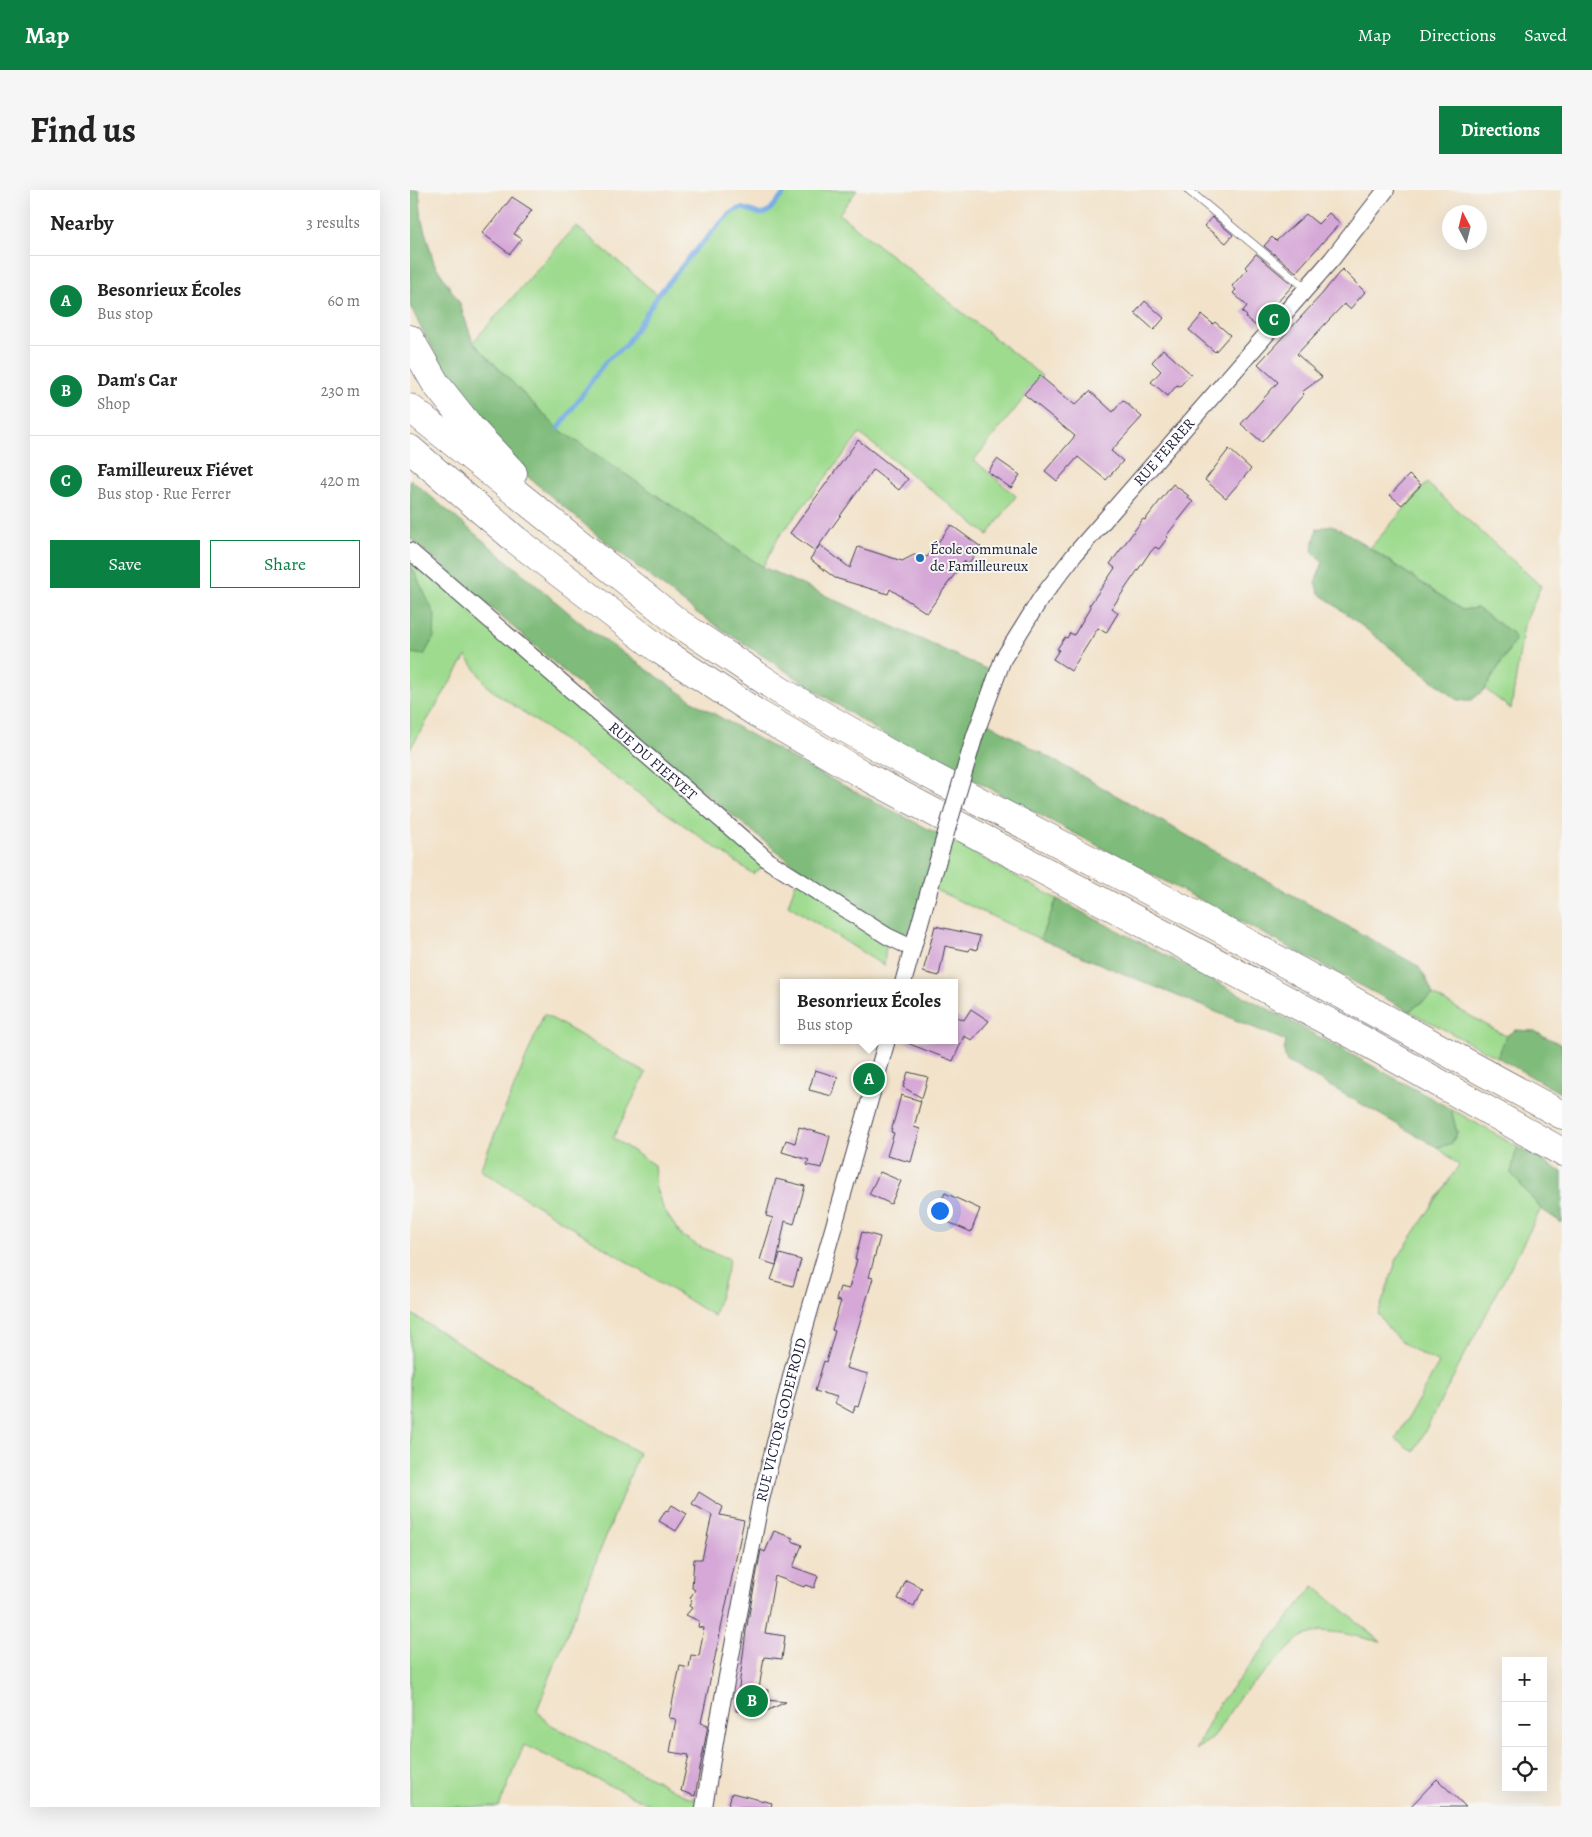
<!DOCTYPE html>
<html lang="en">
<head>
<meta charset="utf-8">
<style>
	:root { --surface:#fff; --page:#f6f6f6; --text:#222; --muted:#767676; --line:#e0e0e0; --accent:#0b8043 }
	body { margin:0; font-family:Alegreya,serif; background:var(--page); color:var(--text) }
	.controls { position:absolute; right:15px; bottom:15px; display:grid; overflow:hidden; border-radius:0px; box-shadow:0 5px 20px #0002 }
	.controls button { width:45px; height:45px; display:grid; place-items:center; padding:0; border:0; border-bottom:1px solid var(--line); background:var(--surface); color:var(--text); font:25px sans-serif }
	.compass { position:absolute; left:1032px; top:15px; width:45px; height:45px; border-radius:50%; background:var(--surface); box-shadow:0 5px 20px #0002; rotate:353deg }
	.you { position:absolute; left:529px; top:1020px; width:18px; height:18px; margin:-12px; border:4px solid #fff; border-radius:50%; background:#1a73e8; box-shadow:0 0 0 8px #1a73e833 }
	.badge { display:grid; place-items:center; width:32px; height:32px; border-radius:50%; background:var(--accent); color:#fff; font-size:16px; font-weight:700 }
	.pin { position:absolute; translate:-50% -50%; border:2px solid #fff; box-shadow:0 1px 5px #0006 }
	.popup { position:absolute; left:370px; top:789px; width:178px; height:65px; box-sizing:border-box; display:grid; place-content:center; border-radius:0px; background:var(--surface); filter:drop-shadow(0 1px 4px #0005); font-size:16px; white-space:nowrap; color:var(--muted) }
	.popup b { font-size:19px; color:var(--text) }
	.popup::after { content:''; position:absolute; left:50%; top:100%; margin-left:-10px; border:10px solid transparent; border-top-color:var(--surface) }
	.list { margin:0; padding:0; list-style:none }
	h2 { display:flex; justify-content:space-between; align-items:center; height:65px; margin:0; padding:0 20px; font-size:21px }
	h2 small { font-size:16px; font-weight:400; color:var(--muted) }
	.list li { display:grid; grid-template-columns:32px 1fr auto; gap:15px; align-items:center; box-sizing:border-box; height:90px; padding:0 20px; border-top:1px solid var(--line) }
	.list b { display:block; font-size:19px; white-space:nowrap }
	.list p { margin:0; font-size:16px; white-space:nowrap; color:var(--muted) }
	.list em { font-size:16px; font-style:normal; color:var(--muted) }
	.actions { display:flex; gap:10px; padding:15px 20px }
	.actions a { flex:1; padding:11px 0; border:1px solid var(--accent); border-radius:0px; text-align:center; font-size:18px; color:var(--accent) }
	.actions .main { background:var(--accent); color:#fff }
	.icon { flex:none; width:28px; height:28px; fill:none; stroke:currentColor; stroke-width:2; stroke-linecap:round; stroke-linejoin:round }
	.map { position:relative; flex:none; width:1152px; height:1617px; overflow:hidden; border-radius:0px }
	header { display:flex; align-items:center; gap:30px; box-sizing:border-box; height:70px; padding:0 25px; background:var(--accent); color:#fff }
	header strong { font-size:24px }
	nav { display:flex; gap:28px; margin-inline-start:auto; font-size:18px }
	.intro { display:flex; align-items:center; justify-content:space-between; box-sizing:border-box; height:120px; padding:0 30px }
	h1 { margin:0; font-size:35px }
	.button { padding:12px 22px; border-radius:0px; background:var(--accent); color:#fff; font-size:18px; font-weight:700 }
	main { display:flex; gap:30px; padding:0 30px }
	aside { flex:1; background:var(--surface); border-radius:0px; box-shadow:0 5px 20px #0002 }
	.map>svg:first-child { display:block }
	.green { fill:#9fdb8f; stroke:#607e65 }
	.forest { fill:#7fbb7a; stroke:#506e5a }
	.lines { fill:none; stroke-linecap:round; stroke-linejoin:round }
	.stream { stroke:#77ade5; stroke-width:4.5 }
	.building { fill:#d6a8d7 }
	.service-casing { stroke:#413f50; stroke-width:9 }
	.minor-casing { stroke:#413f50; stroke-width:18 }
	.motorway-casing { stroke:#413f50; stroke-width:29 }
	.service { stroke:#fff; stroke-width:8 }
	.minor { stroke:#fff; stroke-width:16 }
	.motorway { stroke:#fff; stroke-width:28 }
	.minor-bridge-casing { stroke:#413f50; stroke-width:18; stroke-linecap:butt }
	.minor-bridge { stroke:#fff; stroke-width:16 }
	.poi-dot { fill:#1f6fb2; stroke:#f6f6f2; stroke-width:2 }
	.labels { text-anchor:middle; stroke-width:4; stroke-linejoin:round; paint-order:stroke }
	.street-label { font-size:15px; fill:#22223b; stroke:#f6f6f2 }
	.poi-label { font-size:15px; fill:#22223b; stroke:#f6f6f2; text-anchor:start }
</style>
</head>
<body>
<header>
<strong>Map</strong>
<nav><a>Map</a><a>Directions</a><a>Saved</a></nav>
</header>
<div class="intro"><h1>Find us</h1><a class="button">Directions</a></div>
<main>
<aside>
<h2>Nearby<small>3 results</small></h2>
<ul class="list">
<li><span class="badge">A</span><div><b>Besonrieux Écoles</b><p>Bus stop</p></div><em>60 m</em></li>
<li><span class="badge">B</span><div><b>Dam's Car</b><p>Shop</p></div><em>230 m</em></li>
<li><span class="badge">C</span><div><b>Familleureux Fiévet</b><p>Bus stop · Rue Ferrer</p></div><em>420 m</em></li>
</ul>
<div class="actions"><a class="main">Save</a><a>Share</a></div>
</aside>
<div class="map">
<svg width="1152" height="1617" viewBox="0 0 1152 1617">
	<rect width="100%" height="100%" fill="#f6f6f2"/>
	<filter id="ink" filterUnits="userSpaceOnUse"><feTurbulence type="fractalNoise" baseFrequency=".02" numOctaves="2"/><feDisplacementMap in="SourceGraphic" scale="10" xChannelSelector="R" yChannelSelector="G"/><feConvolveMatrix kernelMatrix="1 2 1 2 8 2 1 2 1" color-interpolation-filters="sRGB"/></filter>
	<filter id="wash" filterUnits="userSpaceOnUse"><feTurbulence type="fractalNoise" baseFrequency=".0096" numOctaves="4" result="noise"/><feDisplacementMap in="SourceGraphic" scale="20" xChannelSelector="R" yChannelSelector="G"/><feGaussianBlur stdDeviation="1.12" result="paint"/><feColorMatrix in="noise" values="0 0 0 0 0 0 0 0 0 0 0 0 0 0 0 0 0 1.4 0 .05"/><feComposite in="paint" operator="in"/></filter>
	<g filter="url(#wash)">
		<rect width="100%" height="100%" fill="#f2e2c9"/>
		<!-- green -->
		<path class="green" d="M377 0H447L429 24 632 186 564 270 606 306 578 345 450 244 368 348 353 377 148 239 63 152 166 36 248 105C266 83 284 61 304 41 310 33 317 24 326 20 337 15 346 27 356 23 364 19 371 7 377 0Z
			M1017 293 1131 396 1114 435 1101 519 1075 499 1105 450 1067 418 1052 420 960 358Z
			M0 361 360 672 343 684 79 498 56 466 0 559Z
			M534 647 647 709 630 749 520 697Z
			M387 689 477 746 474 776 378 715Z
			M1023 805 1096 846 1087 867 999 821Z
			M134 824 236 883 203 948 244 975 246 999 254 1020 271 1045 290 1057 320 1069 304 1126 70 980Z
			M1041 919 1108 957 1105 965 1101 983 1131 1019 1004 1262 986 1249 1029 1173C998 1158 988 1153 968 1124L987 1069 1049 975 1027 957 1041 954 1047 943Z
			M0 1123 229 1263 127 1520 138 1533 279 1608 296 1609 294 1617H245L114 1555 89 1617H0Z
			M904 1396 971 1452 932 1443 910 1441 891 1447 830 1506 803 1548 785 1560 808 1515Z"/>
		<!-- forest -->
		<path class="forest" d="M0 0H9L12 31 24 73 49 112 63 152 148 239 353 377 587 484 571 529 1008 776 1017 790 1023 805 999 821 553 584 497 560 287 423 192 349 111 281 55 215 11 138 0 115Z
			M0 289 177 438 287 514 401 579 534 647 501 740 495 743 478 745 379 671 289 598 0 348Z
			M921 335 937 343 1052 420 1067 418 1101 442 1105 450 1075 499 1062 510H1048L909 403 905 393 913 372 902 361 907 339Z
			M0 373 25 425 24 447 14 465 0 463Z
			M647 709 860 820 1041 919 1047 943 1041 954 1027 957 876 871 874 861 876 851 630 749Z
			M1105 840 1124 841 1152 855V904L1087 867 1096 846Z
			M1108 957 1152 982V1033L1131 1019 1101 983 1105 965Z"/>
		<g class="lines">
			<!-- stream -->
			<path class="stream" d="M148 239 196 171 216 155 248 105 281 65 317 26 326 20 332 18 350 24H354L359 21 377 0"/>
		</g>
		<g id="blocks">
			<!-- building -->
			<path class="building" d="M102 7 122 20 104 44 112 49 100 64 72 43 82 31 83 32Z
				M919 23 930 33 886 82 854 56 862 47 866 51 896 24 908 34Z
				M802 27 823 45 816 53 794 36Z
				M846 64 883 95 846 136 836 128 837 126 832 122 837 116 823 103 826 100 822 96 837 79 835 77Z
				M932 79 955 102 940 119 934 114 887 164 912 187 892 202 894 204 852 252 831 234 868 192 848 174 912 104Z
				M735 111 754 128 744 140 725 123Z
				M792 125 803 134 805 132 820 145 805 162 779 140Z
				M753 159 781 184 770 196 767 195 758 206 741 192 751 181 742 172Z
				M630 186 665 215 680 201 703 222 713 210 732 227 701 261 713 271 696 290 668 267 647 291 635 281 665 246 614 204Z
				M448 250 498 289 489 300 463 280 405 361 380 343Z
				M819 259 841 279 816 308 795 290Z
				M587 269 610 285 601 298 578 282Z
				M999 285 1011 295 992 315 980 305Z
				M763 294 779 306 778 308 783 312 756 346 758 347 749 359 745 357 738 365 702 418 708 423 696 443 688 438 661 481 643 469 649 460 647 459 655 447 657 448 660 443 664 445 680 418 679 416 705 378 700 374 733 329 735 330Z
				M541 335 571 357 558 374 554 371 517 423 480 399 478 404 425 388 400 369 410 355 440 378 448 357 492 371 504 365 517 367Z
				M525 736 570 746 567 760 560 758 559 761 535 756 529 786 513 782Z
				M561 819 579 831 562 850 554 846 543 871 492 851 544 850V826L554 830Z
				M405 880 428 887 422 906 399 900Z
				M498 882 518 887 512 908 493 897Z
				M491 905 511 911 504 937 510 939 501 972 477 966 484 943 481 942Z
				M389 937 420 946 412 978 397 975 399 970 372 962 376 950 385 953Z
				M470 982 491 991 481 1014 459 1004Z
				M366 989 395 996 384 1034 375 1031 366 1075 350 1070 363 1028 356 1026Z
				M535 1003 570 1019 561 1042 538 1032 543 1022 529 1015Z
				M452 1042 470 1047 459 1087 463 1088 436 1178 458 1184 448 1217 445 1216 443 1223 425 1213 427 1207 405 1201 414 1171 416 1172 425 1141 422 1140 431 1111 426 1110 430 1097 439 1099 447 1069H445Z
				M370 1064 391 1070 383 1096 361 1090Z
				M289 1302 313 1317 310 1325 334 1330 291 1533 298 1535 285 1606 271 1601 279 1565 260 1562 266 1529 259 1528 270 1476 279 1478 281 1465 289 1466 294 1438 288 1437 289 1431 276 1425 282 1418 279 1416 282 1410 280 1408 285 1400 282 1398 284 1369H292L302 1325 282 1314Z
				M262 1315 277 1324 266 1341 249 1331 256 1320 258 1321Z
				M364 1341 383 1348 382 1351 392 1355 383 1377 408 1386 404 1398 395 1395 394 1397 365 1386 355 1443 375 1446 372 1469 354 1467 349 1499 358 1500 356 1510 376 1512 350 1524 326 1521 336 1441 351 1360 355 1362Z
				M496 1390 512 1398 504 1416 488 1409Z
				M1027 1589 1056 1617H1000Z
				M322 1603 362 1613 361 1617H318Z"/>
		</g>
	</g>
	<g filter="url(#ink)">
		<use href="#blocks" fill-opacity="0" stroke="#413f50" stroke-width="1"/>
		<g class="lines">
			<defs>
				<path id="service" d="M778 0 897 99"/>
				<g id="minor">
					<path id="s1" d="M0 361 360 672 477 746 502 758"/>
					<path id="s2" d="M565 545 593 469 631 408 665 364 922 69 976 0"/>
					<path d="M493 793 520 697"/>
					<path id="s3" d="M294 1617 308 1534 350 1314 383 1179 477 850"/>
				</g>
				<path id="motorway" d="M0 149 26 194 60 237 103 283
					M0 218 270 434 369 500 480 564 834 751 1152 925
					M0 259 106 350 250 460 348 524 452 584 947 847 1152 962"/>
			</defs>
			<!-- service casing -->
			<use href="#service" class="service-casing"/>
			<!-- minor casing -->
			<use href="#minor" class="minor-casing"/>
			<!-- motorway casing -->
			<use href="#motorway" class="motorway-casing"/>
			<!-- service -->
			<use href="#service" class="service"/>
			<!-- minor -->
			<use href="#minor" class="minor"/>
			<!-- motorway -->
			<use href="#motorway" class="motorway"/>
			<defs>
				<path id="minor-bridge" d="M520 697 565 545"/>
			</defs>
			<!-- minor-bridge casing -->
			<use href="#minor-bridge" class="minor-bridge-casing"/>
			<!-- minor-bridge -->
			<use href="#minor-bridge" class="minor-bridge"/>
		</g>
	</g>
	<!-- markers -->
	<circle class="poi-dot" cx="510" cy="368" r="5"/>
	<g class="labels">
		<!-- street labels -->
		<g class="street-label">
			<text dy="5" stroke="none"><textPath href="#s2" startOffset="344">RUE FERRER</textPath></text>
			<text dy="5" stroke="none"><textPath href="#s1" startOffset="321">RUE DU FIEFVET</textPath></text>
			<text dy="5" stroke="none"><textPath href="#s3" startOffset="395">RUE VICTOR GODEFROID</textPath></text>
		</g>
		<!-- poi labels -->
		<g class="poi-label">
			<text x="520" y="364">École communale<tspan x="520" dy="17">de Familleureux</tspan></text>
		</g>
	</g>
</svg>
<div class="controls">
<button>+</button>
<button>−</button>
<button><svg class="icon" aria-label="locate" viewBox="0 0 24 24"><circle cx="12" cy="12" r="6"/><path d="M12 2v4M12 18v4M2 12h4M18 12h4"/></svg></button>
</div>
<svg class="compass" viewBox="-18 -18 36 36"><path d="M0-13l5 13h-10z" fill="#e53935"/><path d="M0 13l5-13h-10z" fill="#767676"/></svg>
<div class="you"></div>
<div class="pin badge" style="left:459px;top:889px">A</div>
<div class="popup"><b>Besonrieux Écoles</b>Bus stop</div>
<div class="pin badge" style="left:342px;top:1511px">B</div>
<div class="pin badge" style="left:864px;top:130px">C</div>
</div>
</main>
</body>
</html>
